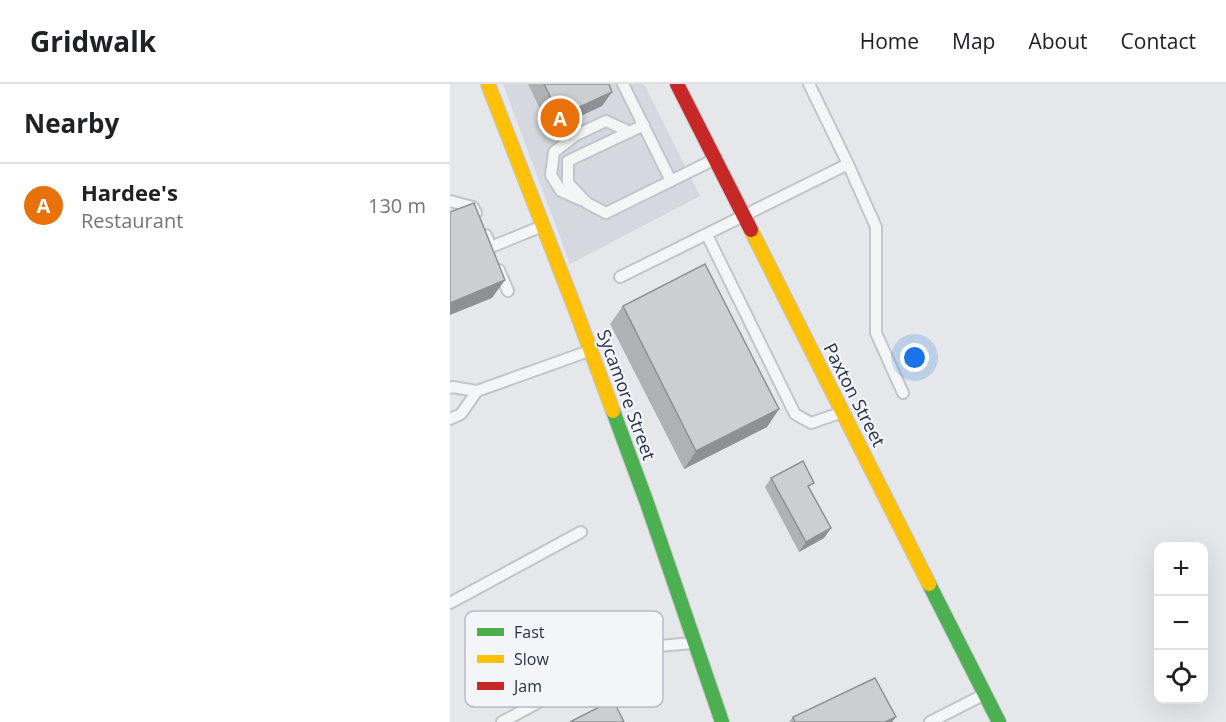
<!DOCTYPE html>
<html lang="en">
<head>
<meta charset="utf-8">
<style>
	:root { --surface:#fff; --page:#f2f2f2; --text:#202124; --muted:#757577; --line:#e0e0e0; --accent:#6b717f }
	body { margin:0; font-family:"Open Sans",sans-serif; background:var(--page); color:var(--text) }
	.controls { position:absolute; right:18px; bottom:18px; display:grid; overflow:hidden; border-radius:12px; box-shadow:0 6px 24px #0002 }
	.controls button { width:54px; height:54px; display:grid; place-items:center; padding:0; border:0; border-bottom:2px solid var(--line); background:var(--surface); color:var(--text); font:30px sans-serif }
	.you { position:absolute; left:465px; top:274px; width:21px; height:21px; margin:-15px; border:4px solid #fff; border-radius:50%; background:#1a73e8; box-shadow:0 0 0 9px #1a73e833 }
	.badge { display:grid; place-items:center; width:39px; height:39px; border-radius:50%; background:var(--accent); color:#fff; font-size:20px; font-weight:700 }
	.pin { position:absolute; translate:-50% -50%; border:3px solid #fff; box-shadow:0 2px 6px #0006 }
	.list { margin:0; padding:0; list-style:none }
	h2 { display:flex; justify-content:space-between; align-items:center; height:78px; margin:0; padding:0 24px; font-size:26px }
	h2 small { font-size:20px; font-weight:400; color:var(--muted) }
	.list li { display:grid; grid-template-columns:39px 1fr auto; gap:18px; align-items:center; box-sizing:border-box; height:84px; padding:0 24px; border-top:2px solid var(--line) }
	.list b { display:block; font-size:22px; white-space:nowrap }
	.list p { margin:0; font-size:20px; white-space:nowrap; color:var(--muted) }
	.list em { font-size:20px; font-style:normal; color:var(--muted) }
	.icon { flex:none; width:33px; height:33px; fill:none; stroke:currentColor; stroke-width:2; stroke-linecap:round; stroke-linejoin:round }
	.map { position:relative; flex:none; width:776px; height:638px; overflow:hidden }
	header { display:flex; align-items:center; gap:36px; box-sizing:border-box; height:84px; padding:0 30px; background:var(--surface); border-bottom:2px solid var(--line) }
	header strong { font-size:28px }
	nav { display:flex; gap:33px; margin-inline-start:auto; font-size:21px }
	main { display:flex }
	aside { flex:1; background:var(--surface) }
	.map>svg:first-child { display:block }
	.built { fill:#d5d8df }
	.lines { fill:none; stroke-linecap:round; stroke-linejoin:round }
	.lane-casing { stroke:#c2c4c8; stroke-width:14 }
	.fast-casing { stroke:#c2c4c8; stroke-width:16 }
	.slow-casing { stroke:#c2c4c8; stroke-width:16 }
	.jam-casing { stroke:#c2c4c8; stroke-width:16 }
	.lane { stroke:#f4f5f7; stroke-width:10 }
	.fast { stroke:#4caf50; stroke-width:14 }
	.slow { stroke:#ffc107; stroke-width:14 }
	.jam { stroke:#c62828; stroke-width:14 }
	.wall { fill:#afb1b5 }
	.shaded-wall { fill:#8f9093 }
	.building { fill:#ccced2; stroke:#8f9093; stroke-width:1.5 }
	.labels { text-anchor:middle; stroke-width:4.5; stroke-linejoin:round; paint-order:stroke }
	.street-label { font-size:18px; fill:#293145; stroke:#f3f5f9 }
	.key { fill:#f3f5f9; stroke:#b6bac3; stroke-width:1.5 }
	.key-label { font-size:16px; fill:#293145 }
</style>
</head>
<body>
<header>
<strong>Gridwalk</strong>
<nav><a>Home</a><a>Map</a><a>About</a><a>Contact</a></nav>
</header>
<main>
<aside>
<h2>Nearby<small></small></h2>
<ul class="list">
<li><span class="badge" style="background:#e8710a">A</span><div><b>Hardee's</b><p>Restaurant</p></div><em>130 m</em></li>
</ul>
</aside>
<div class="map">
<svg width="776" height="638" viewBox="0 0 776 638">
	<rect width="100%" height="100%" fill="#e5e7ea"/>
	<!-- built -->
	<path class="built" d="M53 0H194L250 112 120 180Z"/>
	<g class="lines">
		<defs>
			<path id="lane" d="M173 0 221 97
				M194 41 118 77V99L137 119 156 129 261 77
				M398 80 426 143V249L453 309
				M131 116 111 107 101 91 104 68 126 51 156 37 180 48
				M0 117 23 123 26 129
				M36 151 41 163 90 143
				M257 151 345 330 361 339 390 329
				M49 186 58 207
				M170 193 398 80 359 0
				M0 304 2 303 27 307 139 267
				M0 335 11 330 27 307
				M0 519 131 448
				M52 638 189 564 242 559
				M480 638 533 611"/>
			<path id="fast" d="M163 327 197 419 272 638
				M479 500 549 638"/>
			<path id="slow" d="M38 0 126 227 163 327
				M301 146 479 500"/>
			<path id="jam" d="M227 0 301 146"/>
		</defs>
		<!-- lane casing -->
		<use href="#lane" class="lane-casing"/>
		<!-- fast casing -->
		<use href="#fast" class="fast-casing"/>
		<!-- slow casing -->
		<use href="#slow" class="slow-casing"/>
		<!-- jam casing -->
		<use href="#jam" class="jam-casing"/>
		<!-- lane -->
		<use href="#lane" class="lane"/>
		<!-- fast -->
		<use href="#fast" class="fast"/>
		<!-- slow -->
		<use href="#slow" class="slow"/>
		<!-- jam -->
		<use href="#jam" class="jam"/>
	</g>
	<!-- wall -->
	<path class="wall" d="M78 0H159L152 22 100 46Z
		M173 222 329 325 317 343 234 385 160 240Z
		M321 394 360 405 381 444 374 454 349 468 315 403Z
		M343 633 442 638H339Z"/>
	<!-- shaded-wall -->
	<path class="shaded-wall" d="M162 8 152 22 100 46 110 32Z
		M55 196 42 214 0 231V219Z
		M329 325 317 343 234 385 246 367Z
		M381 444 374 454 349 468 356 458Z
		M446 633 442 638H435Z"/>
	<!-- building -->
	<path class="building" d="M94 0H159L162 8 110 32Z
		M24 119 55 196 0 219V128Z
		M255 180 329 325 246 367 173 222Z
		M353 377 364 399 358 402 381 444 356 458 321 394Z
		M425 594 446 633 435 638H345L343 633Z
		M163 616 174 638H120Z"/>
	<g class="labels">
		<!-- street labels -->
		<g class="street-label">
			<text transform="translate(176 311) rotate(70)" y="6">Sycamore Street</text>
			<text transform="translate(404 311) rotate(63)" y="6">Paxton Street</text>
		</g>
	</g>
	<!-- legend -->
	<rect x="15" y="527" width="198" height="96" rx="9" class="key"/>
	<rect x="27" y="544" width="27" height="8" fill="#4caf50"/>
	<rect x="27" y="571" width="27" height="8" fill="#ffc107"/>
	<rect x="27" y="598" width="27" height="8" fill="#c62828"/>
	<g class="key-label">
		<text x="64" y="554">Fast</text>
		<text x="64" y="581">Slow</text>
		<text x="64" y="608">Jam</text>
	</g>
</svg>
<div class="controls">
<button>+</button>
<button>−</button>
<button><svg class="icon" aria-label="locate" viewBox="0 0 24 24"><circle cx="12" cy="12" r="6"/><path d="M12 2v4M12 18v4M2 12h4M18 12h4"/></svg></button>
</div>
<div class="you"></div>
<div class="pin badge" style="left:110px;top:34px;background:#e8710a">A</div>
</div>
</main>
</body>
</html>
